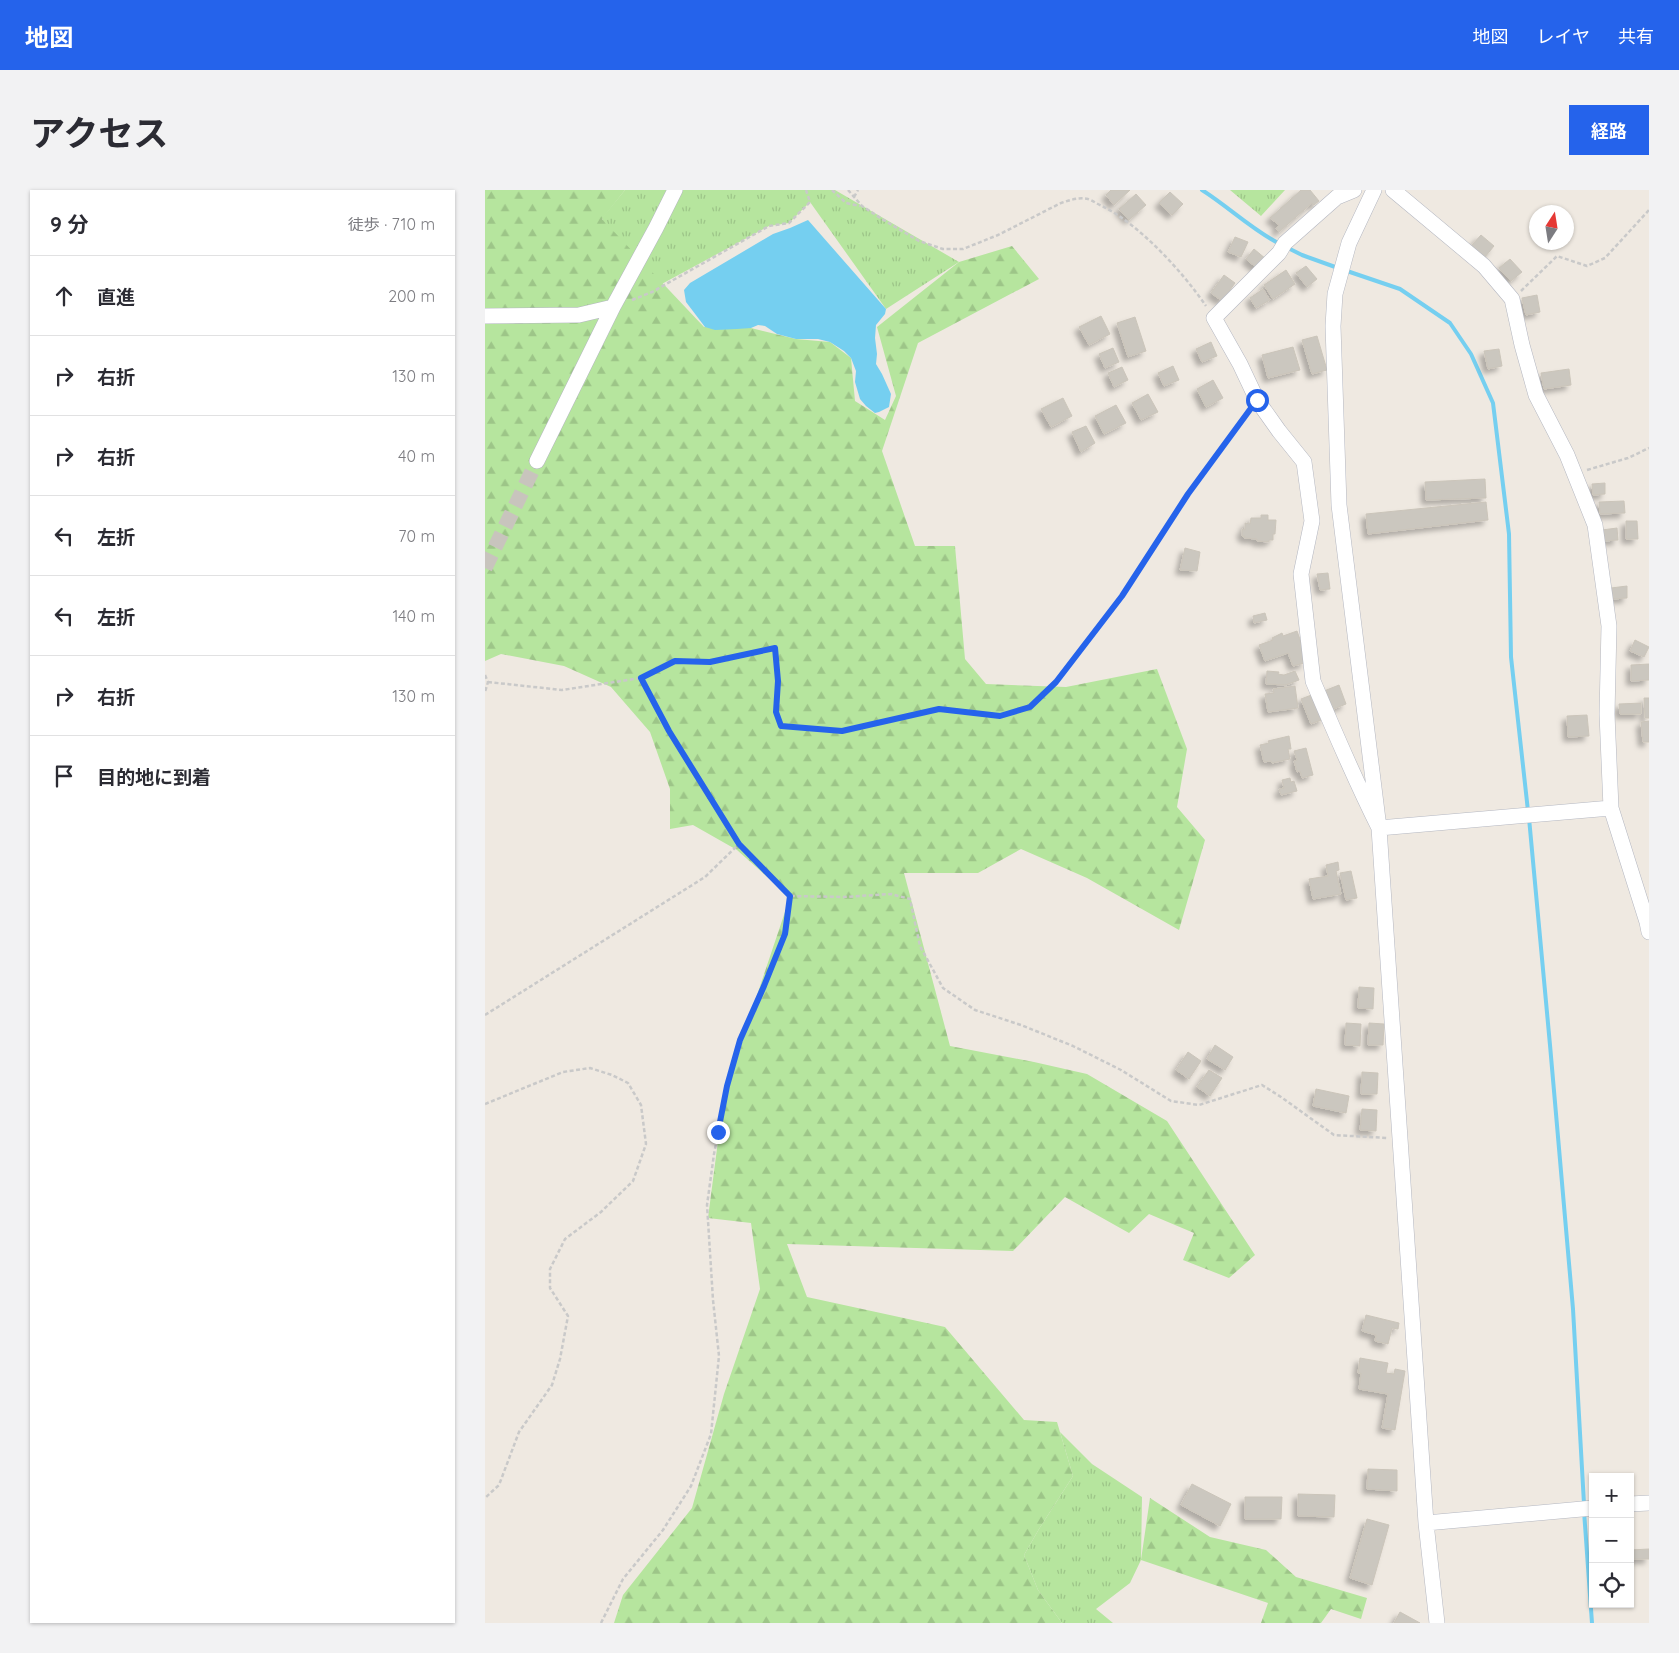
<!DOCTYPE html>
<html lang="ja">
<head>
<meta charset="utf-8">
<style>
	:root { --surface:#fff; --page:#f2f2f3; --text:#2b2b33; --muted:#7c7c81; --line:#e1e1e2; --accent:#2563eb }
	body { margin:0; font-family:Quicksand,"Noto Sans JP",sans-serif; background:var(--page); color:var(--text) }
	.controls { position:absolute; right:15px; bottom:15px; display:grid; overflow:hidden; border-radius:0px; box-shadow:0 1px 4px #0004 }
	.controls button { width:45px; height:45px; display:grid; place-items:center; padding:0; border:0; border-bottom:1px solid var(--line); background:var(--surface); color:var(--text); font:25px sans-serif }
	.compass { position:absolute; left:1044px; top:15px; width:45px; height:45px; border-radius:50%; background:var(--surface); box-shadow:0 1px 4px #0004; rotate:12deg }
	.stop { position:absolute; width:15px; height:15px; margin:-11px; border:4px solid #2563eb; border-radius:50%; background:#fff }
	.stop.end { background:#2563eb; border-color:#fff; box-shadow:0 1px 5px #0008 }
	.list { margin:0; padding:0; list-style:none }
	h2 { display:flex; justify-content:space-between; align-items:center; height:65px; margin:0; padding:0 20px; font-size:21px }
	h2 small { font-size:16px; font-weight:400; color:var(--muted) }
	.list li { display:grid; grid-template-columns:32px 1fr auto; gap:15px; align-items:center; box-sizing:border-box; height:80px; padding:0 20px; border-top:1px solid var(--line) }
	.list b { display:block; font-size:19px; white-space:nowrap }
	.list em { font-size:16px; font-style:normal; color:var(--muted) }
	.icon { flex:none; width:28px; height:28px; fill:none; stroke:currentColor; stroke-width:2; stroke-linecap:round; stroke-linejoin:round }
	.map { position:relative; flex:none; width:1164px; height:1433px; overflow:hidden; border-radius:0px }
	header { display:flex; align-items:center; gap:30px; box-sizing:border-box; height:70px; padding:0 25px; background:var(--accent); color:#fff }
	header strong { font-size:24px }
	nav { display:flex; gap:28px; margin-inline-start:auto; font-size:18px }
	.intro { display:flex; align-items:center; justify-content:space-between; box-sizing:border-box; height:120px; padding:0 30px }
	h1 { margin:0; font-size:35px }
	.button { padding:12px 22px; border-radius:0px; background:var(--accent); color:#fff; font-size:18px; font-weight:700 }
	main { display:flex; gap:30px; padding:0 30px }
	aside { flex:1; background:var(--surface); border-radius:0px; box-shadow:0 1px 4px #0004 }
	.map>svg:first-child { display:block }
	.grass { fill:url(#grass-tufts) }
	.forest { fill:url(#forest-firs) }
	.water { fill:#75cff0 }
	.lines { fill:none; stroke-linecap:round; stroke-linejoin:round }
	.stream { stroke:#75cff0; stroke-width:4 }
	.building { fill:#cbc7bf; stroke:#cbc5ba; filter:url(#shadow) }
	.minor-tunnel { stroke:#c8c4bd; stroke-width:15; stroke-dasharray:15 8; stroke-linecap:butt }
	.minor-casing { stroke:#b4b7c1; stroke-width:16 }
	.path { stroke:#c9c9c9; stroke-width:2.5; stroke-dasharray:4 2.5; stroke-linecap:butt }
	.minor { stroke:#fff; stroke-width:15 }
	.route { stroke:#2563eb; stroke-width:6 }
</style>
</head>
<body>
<header>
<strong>地図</strong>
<nav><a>地図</a><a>レイヤ</a><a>共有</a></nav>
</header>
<div class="intro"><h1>アクセス</h1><a class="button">経路</a></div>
<main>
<aside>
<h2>9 分<small>徒歩 · 710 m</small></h2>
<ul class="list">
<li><svg class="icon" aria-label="ahead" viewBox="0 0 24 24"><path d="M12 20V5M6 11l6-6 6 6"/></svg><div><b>直進</b></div><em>200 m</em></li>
<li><svg class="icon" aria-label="right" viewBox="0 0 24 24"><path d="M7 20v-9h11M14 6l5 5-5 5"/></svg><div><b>右折</b></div><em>130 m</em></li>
<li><svg class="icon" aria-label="right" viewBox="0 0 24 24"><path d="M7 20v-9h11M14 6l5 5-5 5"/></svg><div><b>右折</b></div><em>40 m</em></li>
<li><svg class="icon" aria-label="left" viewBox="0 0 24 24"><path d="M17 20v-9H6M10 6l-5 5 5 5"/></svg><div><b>左折</b></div><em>70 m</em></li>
<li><svg class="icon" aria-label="left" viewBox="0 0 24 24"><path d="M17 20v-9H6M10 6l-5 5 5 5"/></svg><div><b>左折</b></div><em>140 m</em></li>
<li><svg class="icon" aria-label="right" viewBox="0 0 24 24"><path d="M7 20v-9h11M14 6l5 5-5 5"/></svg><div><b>右折</b></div><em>130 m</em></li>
<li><svg class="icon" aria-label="arrive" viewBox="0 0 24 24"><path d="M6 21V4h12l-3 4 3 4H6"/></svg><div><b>目的地に到着</b></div></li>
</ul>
</aside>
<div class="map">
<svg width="1164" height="1433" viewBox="0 0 1164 1433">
	<defs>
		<pattern id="grass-tufts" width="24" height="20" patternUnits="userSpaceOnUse" patternTransform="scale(1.25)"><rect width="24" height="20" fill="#b6e59e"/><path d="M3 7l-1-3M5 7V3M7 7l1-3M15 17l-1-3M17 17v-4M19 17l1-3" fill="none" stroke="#9dc588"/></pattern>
		<pattern id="forest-firs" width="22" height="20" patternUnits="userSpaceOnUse" patternTransform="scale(1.25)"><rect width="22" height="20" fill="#b6e59e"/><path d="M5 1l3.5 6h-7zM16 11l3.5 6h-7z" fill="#9dc588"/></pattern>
		<filter id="shadow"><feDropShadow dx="-4.5" dy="4.5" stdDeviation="2.5" flood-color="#0004"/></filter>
	</defs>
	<rect width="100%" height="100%" fill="#efe9e1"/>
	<!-- grass -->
	<path class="grass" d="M140 0H350L474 72 401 119 325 12 304 33 284 36 149 109 117 28Z
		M745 0H800L776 26Z
		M575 1242 607 1274 657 1307 656 1370 645 1393 611 1419 628 1433H577L553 1400 539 1365 554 1339 588 1286Z"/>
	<!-- forest -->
	<path class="forest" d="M0 0H140L117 29 219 137 266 138 311 149 345 152 366 168 370 211 400 230 411 206 392 137 474 72 527 56 554 89 433 153 397 261 430 356H470L480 469 501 494 581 497 672 479 702 559 692 617 720 650 694 740 602 688 536 659 493 683H419L465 856 549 872 602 884 682 931 770 1065 744 1088 698 1070 709 1043 664 1024 644 1043 580 1007 528 1061 302 1054 322 1107 460 1137 539 1230 572 1232 588 1286 554 1339 539 1365 553 1400 577 1433H129L138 1405 207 1318 239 1204 275 1099 266 1033 223 1028 237 920 264 829 305 707 252 660 208 635 185 639V599L165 542 126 497 79 476 16 464 0 471Z
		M665 1308 725 1347 781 1360 811 1387 882 1408 876 1429 846 1419 836 1433H776L783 1413 656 1370Z"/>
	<!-- water -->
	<path class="water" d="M323 30 401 119 400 124 391 135 390 148 392 164 391 174 397 184 406 204 404 217 394 222 390 223 381 216 375 209 370 192 371 181 366 168 359 161 345 152 333 149H311L292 144 280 136 273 135 266 138 252 139 230 140 220 137 201 112 199 100 205 93 288 44 305 38Z"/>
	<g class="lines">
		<!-- stream -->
		<path class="stream" d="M717 0C744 17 767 40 795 54
			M801 57 817 65 853 78
			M859 80 915 99 965 133 986 164 1008 213 1024 344 1026 467 1043 621
			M1044 628 1065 855 1088 1119 1099 1314
			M1099 1321 1107 1433"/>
	</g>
	<!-- building -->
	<path class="building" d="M626 0H645L629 15 621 5Z
		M816 0H825L834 11 829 15 827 13 794 42 791 38 794 35 785 28Z
		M685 2 698 14 687 25 674 13Z
		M651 4 661 15 644 30 634 19Z
		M996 45 1009 56 1000 67 986 56Z
		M750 47 763 52 756 67 743 62Z
		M769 59 781 69 773 79 761 69Z
		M1025 69 1037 82 1026 91 1014 78Z
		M821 76 832 89 822 97 811 83Z
		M801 80 810 94 788 109 779 95Z
		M739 85 750 93 737 111 726 103Z
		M778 99 785 110 771 118 765 108Z
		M1052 105 1055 122 1041 125 1037 108Z
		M616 126 625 144 604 155 594 137Z
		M650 127 661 161 643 167 632 133Z
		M832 146 842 180 827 184 817 150Z
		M726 152 732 166 717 172 711 159Z
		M808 157 815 180 783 188 777 165Z
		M628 158 634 172 620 178 614 164Z
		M1014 159 1017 176 1003 179 999 161Z
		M688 176 694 190 679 196 673 183Z
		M637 177 643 190 629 197 623 183Z
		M1084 179 1086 195 1059 199 1056 183Z
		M728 190 738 208 721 217 712 199Z
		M663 204 673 222 656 230 647 213Z
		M578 208 587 226 566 237 556 219Z
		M631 215 641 233 619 244 610 226Z
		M601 236 610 253 596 262 587 242Z
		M1000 289 1001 308 941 310 940 292Z
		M1120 293V304L1108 305 1107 294Z
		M1139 311 1140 323 1115 324 1114 312Z
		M1001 312 1003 330 883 344 881 324Z
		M776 325H783V330H791L790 344H788V350H784V352L772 351V349L759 348 760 346H757V339L760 340V333L765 334 766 328H776Z
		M1141 331H1152L1153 349H1141Z
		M1132 338 1133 350 1118 351 1117 340Z
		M700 358 715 362 712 381 695 380Z
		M843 383 845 399 835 400 832 384Z
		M1142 396V408L1127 409 1126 398Z
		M780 423 782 430 769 433 768 426Z
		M812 441 817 455 820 473 808 476 803 463 780 471 774 455 788 450 787 448 797 443 798 446Z
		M1150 450 1164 457 1159 467 1145 461Z
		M1164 474V490L1146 491V475Z
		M782 481 794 482 793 484 799 485 810 481 814 490 801 495 781 494Z
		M854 495 861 514 846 520 839 501Z
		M810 496 813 518 783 522 780 504 789 503 788 499Z
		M829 504 839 529 826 534 816 509Z
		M1159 508H1164V528H1160Z
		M1156 513V524H1135L1134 514Z
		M1102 525 1104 546 1083 547 1082 526Z
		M1164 531V552H1158L1156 532Z
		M804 546 806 559H803L805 569 787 573 786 571 779 572 775 555 784 553 783 551Z
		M821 558 828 585 817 588 815 581 812 582 809 571 812 570 809 561Z
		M805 588 806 592 809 591 812 601 796 605 794 599 799 598 797 590Z
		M853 672 854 680 851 681 856 704 828 709 824 689 843 686 841 675Z
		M866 681 872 708 861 710 855 683Z
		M874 797 889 798 888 819 873 818Z
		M861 833 876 834 875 856 860 855Z
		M884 833 899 834 898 855H883Z
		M730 855 748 867 740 880 722 869Z
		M703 862 716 871 704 889 691 880Z
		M724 880 737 888 725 906 712 897Z
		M877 882 893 883 892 904H876Z
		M831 899 864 906 861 923 828 916Z
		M877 919 892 920 891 941 875 940Z
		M881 1125 914 1133 913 1139 907 1138 903 1154 890 1151 891 1145 877 1141Z
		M875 1168 903 1173 901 1183 909 1184 910 1179 920 1181 910 1240 897 1238 903 1204 874 1199 876 1183H873Z
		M883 1279 912 1280V1301L882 1299Z
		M707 1294 746 1314 735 1336 696 1315Z
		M813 1304 850 1305 849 1327 813 1326Z
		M760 1307H797L796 1329H760Z
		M882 1329 904 1335 887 1395 865 1388Z
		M1164 1359V1369H1145V1360Z
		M915 1422 935 1433H909Z"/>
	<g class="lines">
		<!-- minor-tunnel -->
		<path class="minor-tunnel" d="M0 378 52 271"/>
		<defs>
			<path id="minor" d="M869 0 852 7 800 53 794 63 729 128 755 174 772 210 794 241 819 272 827 331 816 384 828 491C849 541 870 590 894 638L1126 618
				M889 0 864 53 850 104 848 136 854 315 894 638 941 1333 952 1433
				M908 0 999 76 1027 109 1037 155 1051 205 1082 265 1110 335 1124 436 1122 524 1126 618 1162 732 1164 742
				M0 126 94 125 128 117
				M52 271 128 117 171 38 190 0
				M1145 1314 1164 1313
				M941 1333 1108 1318"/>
		</defs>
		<!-- minor casing -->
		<use href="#minor" class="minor-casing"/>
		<!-- path -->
		<path class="path" d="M347 0 361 13 375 16
			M363 0 377 16 397 29 434 51 458 59H478L513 45 576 13C585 10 594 7 603 9 607 10 612 14 617 16 655 35 697 81 721 116
			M369 7 373 0
			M1036 101 1072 66 1102 76 1120 68 1164 20
			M147 110 167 102 284 36 304 33 325 12 321 0
			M1102 280 1143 268 1164 258
			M0 485 3 492 0 502
			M156 488 184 541 254 654 305 706 359 707 406 704 425 709 435 756 458 798 490 820 536 835 588 856 636 880 686 911 714 915 777 895 796 907 849 945 902 948
			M3 492 77 500 156 488 190 471 225 472 290 458 293 491 291 522 297 536 357 541 454 519 515 526 545 517 571 492 637 406 703 304 765 220
			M0 825 220 687 254 654
			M0 914 78 882 105 878 127 885 143 893 156 915 161 954 148 991 116 1022 80 1049 65 1079V1098L83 1126 75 1169 67 1195 34 1242 14 1295 0 1308
			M116 1433 138 1389 178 1340 206 1296 226 1244 234 1166 228 1110 222 1015 229 964 242 896 255 850 279 796 300 744 305 706"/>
		<!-- minor -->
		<use href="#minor" class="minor"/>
	</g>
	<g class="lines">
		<!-- route -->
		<path class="route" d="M233 942 242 896 255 850 279 796 300 744 305 706 254 654 184 541 156 488 190 471 225 472 290 458 293 491 291 522 296 536 357 541 454 519 515 526 545 517 571 492 637 406 703 304 772 210"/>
	</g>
</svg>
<div class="controls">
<button>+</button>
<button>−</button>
<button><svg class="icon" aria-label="locate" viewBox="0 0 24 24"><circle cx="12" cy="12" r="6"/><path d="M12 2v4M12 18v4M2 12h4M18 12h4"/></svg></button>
</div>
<svg class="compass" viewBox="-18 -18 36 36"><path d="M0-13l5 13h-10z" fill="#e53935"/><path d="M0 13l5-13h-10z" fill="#7c7c81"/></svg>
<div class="stop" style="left:772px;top:210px"></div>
<div class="stop end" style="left:233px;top:942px"></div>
</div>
</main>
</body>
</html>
